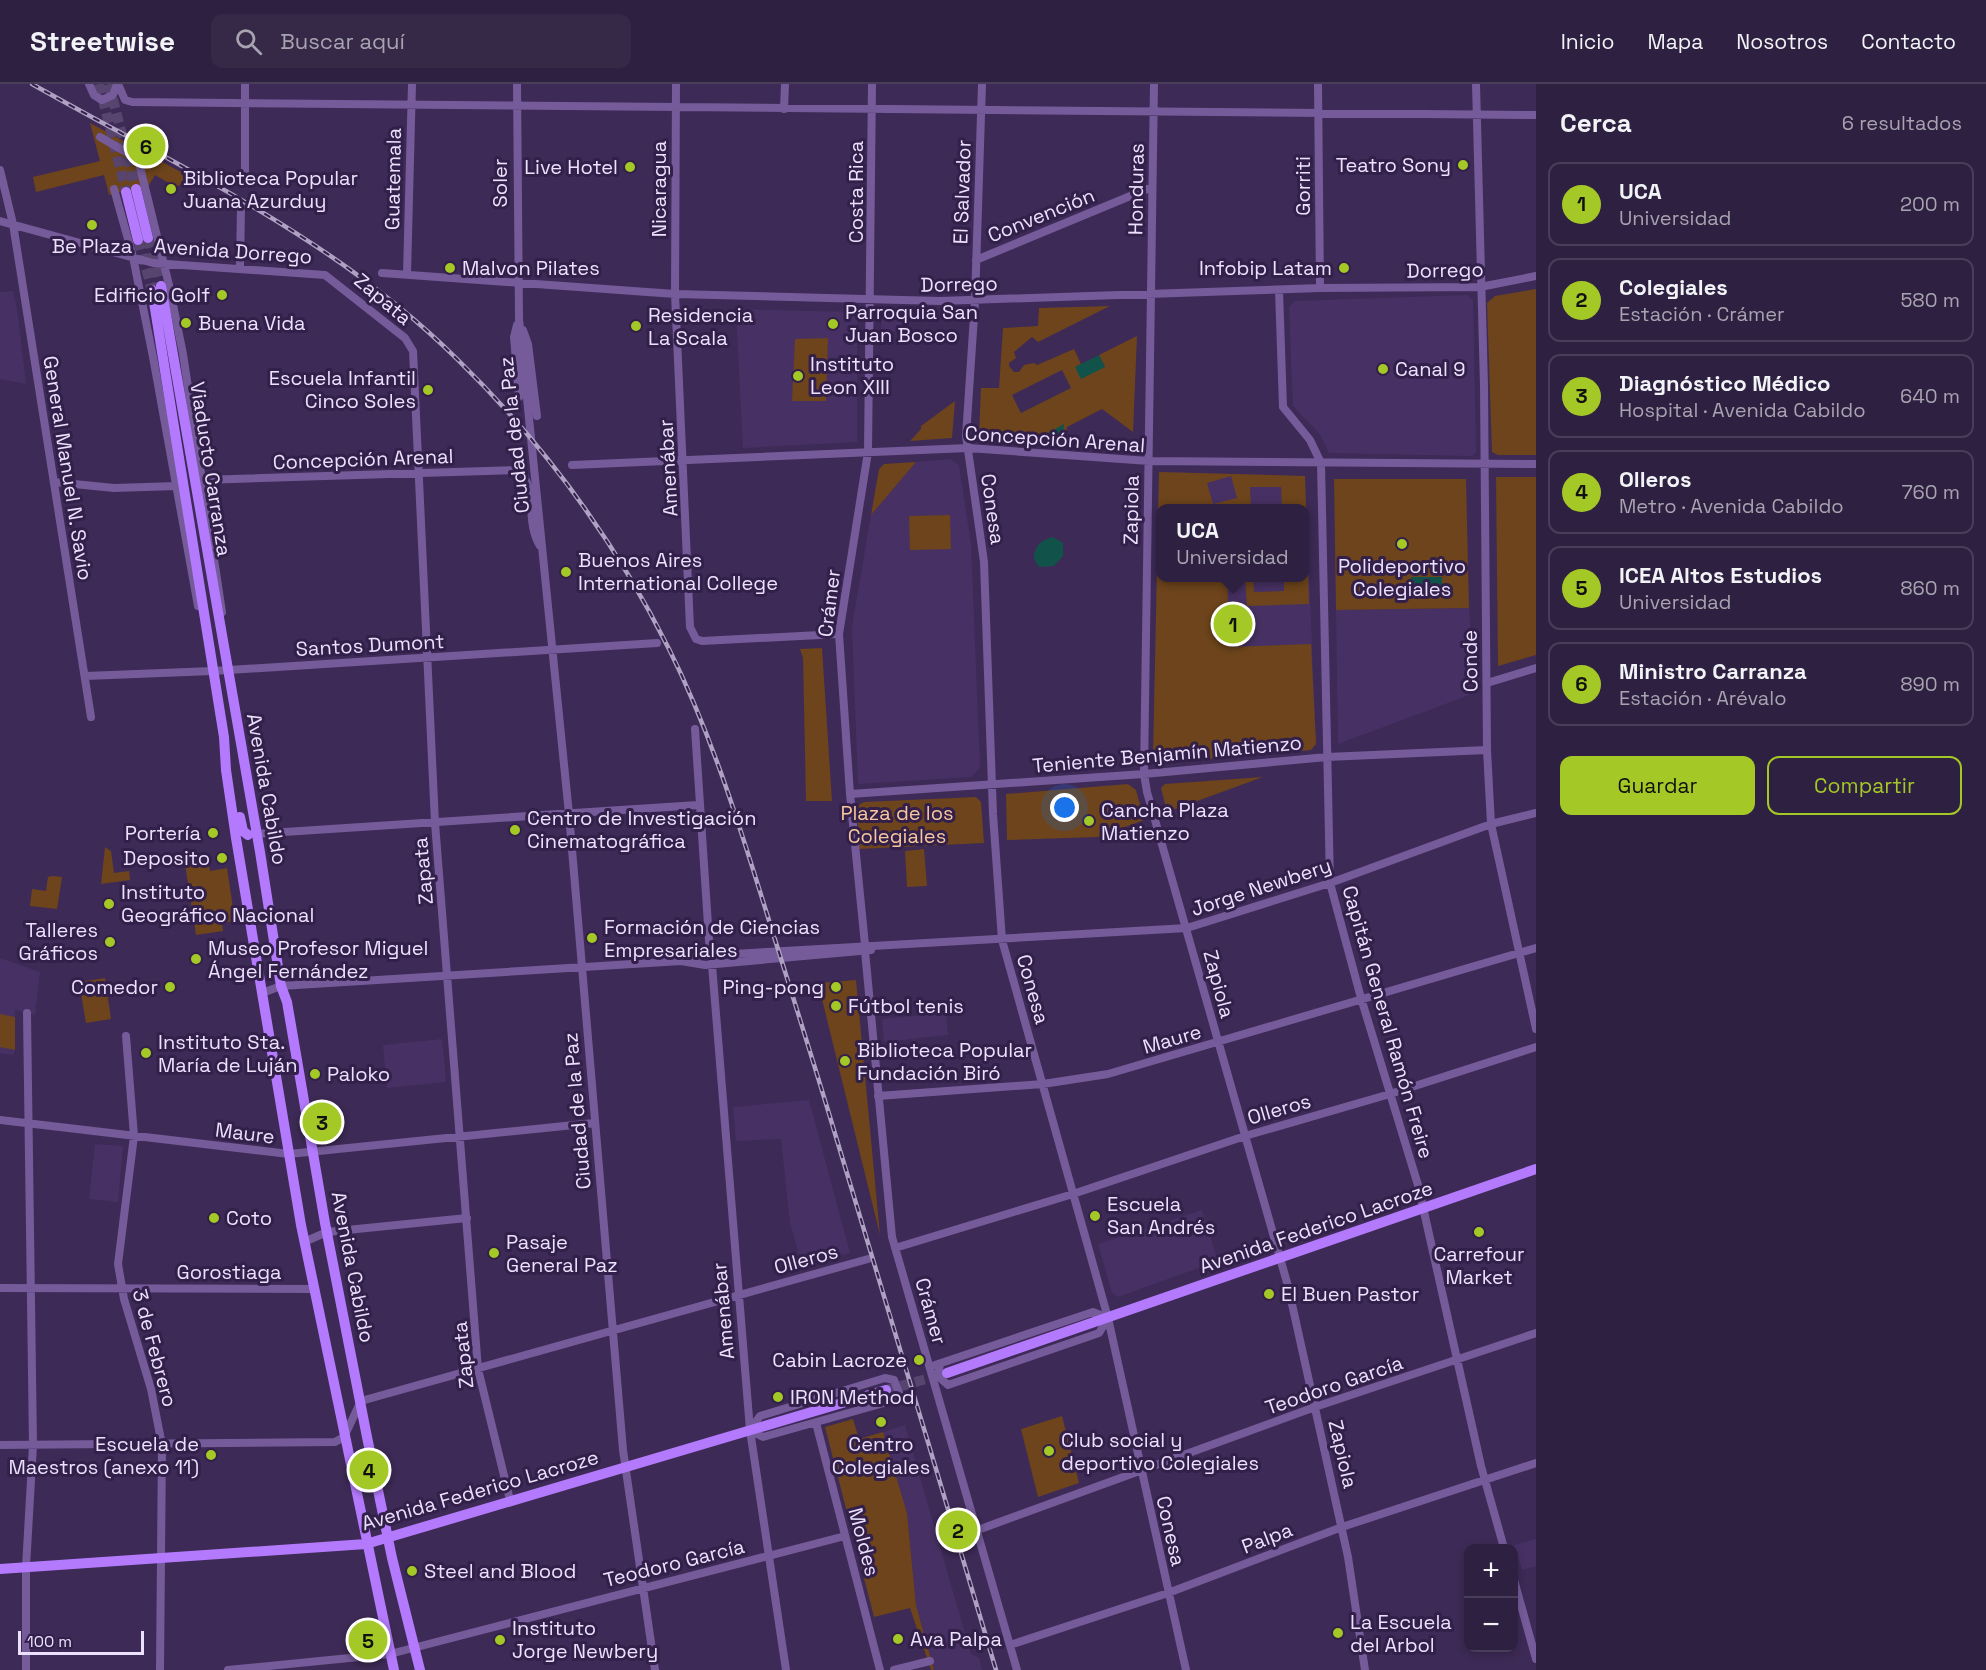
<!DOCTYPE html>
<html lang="es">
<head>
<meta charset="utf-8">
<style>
	:root { --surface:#2e2040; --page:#362847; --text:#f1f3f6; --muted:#a7a3b1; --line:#493e59; --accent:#a4c825 }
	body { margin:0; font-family:"Space Grotesk",sans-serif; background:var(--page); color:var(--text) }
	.controls { position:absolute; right:18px; bottom:18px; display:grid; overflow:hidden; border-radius:12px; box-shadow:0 3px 9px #0003 }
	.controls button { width:54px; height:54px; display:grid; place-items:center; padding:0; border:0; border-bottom:2px solid var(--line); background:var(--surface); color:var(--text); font:30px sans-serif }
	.scale { position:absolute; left:18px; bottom:15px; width:126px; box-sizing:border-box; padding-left:6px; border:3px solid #ece1fd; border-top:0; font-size:16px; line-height:21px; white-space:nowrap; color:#ece1fd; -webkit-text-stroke:4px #33204a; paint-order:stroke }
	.you { position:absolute; left:1065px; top:724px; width:21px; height:21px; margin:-15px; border:4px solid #fff; border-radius:50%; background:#1a73e8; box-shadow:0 0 0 9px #1a73e833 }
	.badge { display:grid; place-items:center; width:39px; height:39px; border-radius:50%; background:var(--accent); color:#111; font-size:20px; font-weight:700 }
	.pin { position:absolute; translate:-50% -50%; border:3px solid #fff; box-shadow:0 2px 6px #0006 }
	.popup { position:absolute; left:1156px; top:420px; width:153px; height:78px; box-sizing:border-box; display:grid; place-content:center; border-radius:12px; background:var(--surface); filter:drop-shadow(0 2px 4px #0005); font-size:20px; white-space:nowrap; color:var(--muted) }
	.popup b { font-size:22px; color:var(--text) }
	.popup::after { content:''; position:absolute; left:50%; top:100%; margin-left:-12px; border:12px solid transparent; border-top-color:var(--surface) }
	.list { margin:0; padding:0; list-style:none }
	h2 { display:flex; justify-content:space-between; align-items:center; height:78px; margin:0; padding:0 24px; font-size:26px }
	h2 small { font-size:20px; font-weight:400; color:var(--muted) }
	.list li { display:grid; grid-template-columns:39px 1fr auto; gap:18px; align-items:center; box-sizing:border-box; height:84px; margin:0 12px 12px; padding:0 12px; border:2px solid var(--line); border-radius:12px }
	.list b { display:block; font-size:22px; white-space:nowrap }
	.list p { margin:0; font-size:20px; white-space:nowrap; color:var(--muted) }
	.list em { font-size:20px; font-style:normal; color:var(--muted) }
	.actions { display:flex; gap:12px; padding:18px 24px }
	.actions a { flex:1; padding:14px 0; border:2px solid var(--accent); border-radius:12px; text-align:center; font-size:21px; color:var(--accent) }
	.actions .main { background:var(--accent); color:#111 }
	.icon { flex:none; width:33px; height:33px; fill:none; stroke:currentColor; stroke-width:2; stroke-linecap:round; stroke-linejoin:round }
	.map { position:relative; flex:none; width:1536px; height:1586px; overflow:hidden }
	header { display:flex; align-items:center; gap:36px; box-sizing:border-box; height:84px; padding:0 30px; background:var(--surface); border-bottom:2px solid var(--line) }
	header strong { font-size:28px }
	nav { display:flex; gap:33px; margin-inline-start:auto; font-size:21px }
	.search { width:420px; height:54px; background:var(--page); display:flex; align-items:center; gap:15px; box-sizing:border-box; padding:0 21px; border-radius:12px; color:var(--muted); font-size:22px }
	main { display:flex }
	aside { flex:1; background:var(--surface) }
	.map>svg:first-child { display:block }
	.built { fill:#473164; fill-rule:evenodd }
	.green { fill:#6d441b; fill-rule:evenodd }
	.water { fill:#11534b }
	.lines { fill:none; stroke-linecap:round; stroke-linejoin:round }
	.major-tunnel { stroke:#57456f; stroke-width:10; stroke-dasharray:10 5; stroke-linecap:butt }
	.minor { stroke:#755b99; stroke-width:8 }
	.major { stroke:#b47afd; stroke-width:10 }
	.rail-casing { stroke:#afa1c3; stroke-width:4.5 }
	.rail { stroke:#33204a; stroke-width:2; stroke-dasharray:7; stroke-linecap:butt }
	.poi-dot { fill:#a4c825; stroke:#33204a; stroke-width:2 }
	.labels { text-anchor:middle; stroke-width:6; stroke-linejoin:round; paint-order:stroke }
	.poi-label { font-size:20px; fill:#ece1fd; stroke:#33204a; text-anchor:start }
	.street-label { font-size:20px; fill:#ece1fd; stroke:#33204a }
	.park-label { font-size:20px; fill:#f7c79d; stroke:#33204a }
</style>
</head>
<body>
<header>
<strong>Streetwise</strong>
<div class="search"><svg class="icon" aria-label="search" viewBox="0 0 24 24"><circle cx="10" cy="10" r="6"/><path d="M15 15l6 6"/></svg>Buscar aquí</div>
<nav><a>Inicio</a><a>Mapa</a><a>Nosotros</a><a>Contacto</a></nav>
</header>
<main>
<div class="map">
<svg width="1536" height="1586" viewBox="0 0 1536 1586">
	<rect width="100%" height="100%" fill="#3d2a56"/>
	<!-- built -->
	<path class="built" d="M13 207 17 225 26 300 0 295V208Z
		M1467 211 1473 216 1476 368 1472 372 1329 369 1319 349 1293 322 1289 223 1295 217Z
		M736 225 857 228V358L743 364Z
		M882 227H910V248L881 247Z
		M950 375 959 381 971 460 980 683 972 693 858 700 852 542 871 431 916 378Z
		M1159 388 1305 392 1316 660 1311 666 1158 679 1153 674ZM1161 424H1305V494H1161Z
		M1469 524 1475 609 1338 660 1336 526Z
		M0 874 40 888 35 931 15 926 14 971 0 969Z
		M946 929 948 951 884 958 882 935Z
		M442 955 446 998 387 1004 383 961Z
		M809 1016 850 1169 802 1181 790 1139 781 1055 736 1057 733 1023Z
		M95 1060 123 1062 118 1118 89 1115Z
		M1202 1126 1218 1177 1118 1213 1112 1209 1098 1160Z
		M905 1341 971 1570 979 1574 982 1586H934L916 1521 907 1429 883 1348Z
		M1536 1455V1482L1522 1486 1514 1461Z"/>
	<!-- green -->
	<path class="green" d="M90 39 192 94 176 103 155 91 149 101 109 111 104 91 36 108 33 93 100 77Z
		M1536 205V371H1498L1492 368 1487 219 1495 212Z
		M1110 222 1038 258 1032 253 1014 268 1016 274 1009 279V282L1014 288H1019L1024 281 1034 279 1037 281 1074 265 1081 280 1076 283H1105L1099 271 1137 252 1133 348 1102 325 1067 343 1065 357 979 352 981 304H999L1003 244 1038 242 1039 224ZM1062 286 1071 304 1021 329 1012 311Z
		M828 254 826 317H792L795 255Z
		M955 317 952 354 910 357 921 345V342Z
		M916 378 871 431 879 385 884 380Z
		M1159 388 1305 392 1309 520 1247 522 1245 494H1253L1254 508 1284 507V494H1305V424H1282L1281 403H1250L1251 424H1188L1187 421 1161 424V494H1227L1230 563 1311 560 1316 660 1311 666 1158 679 1153 674ZM1231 392 1237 414 1213 420 1207 399Z
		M1496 393H1536V571L1498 582Z
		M1334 395H1466L1469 524 1336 526Z
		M950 431 951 465 910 466 909 432Z
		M822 564 832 717H806L803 574 800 565Z
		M1263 693 1167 728 1161 704 1165 700Z
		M1128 700 1136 706 1144 736 1098 753 1007 756 1006 710Z
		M976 713 981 718 984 759 859 765 857 722 864 718Z
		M105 763 111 767 114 789 129 787 130 796 101 800Z
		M924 765 927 802 907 803 905 767Z
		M188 767 207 771 210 787 227 784 235 837 222 839 223 847 196 851 184 774Z
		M53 792 62 793 57 825 30 822 32 805 46 807 48 793Z
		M105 894 111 935 86 939 79 898Z
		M856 896 880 1151 818 899Z
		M0 930 15 933V966L0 963Z
		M1062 1332 1079 1399 1038 1413 1021 1345Z
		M853 1335 859 1355 883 1348 907 1429 916 1521 934 1586H931L910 1524 874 1533 825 1343Z"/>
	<!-- water -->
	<path class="water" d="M1099 271 1105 283 1081 295 1075 283Z
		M1064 340 1063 354 1046 353V350Z
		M1053 453 1063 459V472L1054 482 1039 483 1034 475C1034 462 1041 456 1053 453Z
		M1411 493H1442V508L1410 507Z"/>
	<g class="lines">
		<!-- major-tunnel -->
		<path class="major-tunnel" d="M99 0 126 108
			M109 0 136 105
			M148 154 161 202
			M138 156 152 206
			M886 1306 941 1291"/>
		<!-- minor -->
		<path class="minor" d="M89 0 94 11 102 16 113 11 117 0
			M118 0 125 16 132 18 1536 31
			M517 0 519 235 569 730 623 1366 655 1586
			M676 0 675 210 690 543 696 555 702 557 839 550
			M982 0 975 217 966 352 984 478 993 730 1002 856 1108 1234 1186 1586
			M1154 0 1144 690 1147 708 1288 1202 1348 1473 1365 1586
			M1318 0 1320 204
			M1476 0 1484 302 1487 666 1491 740 1536 945
			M784 25 785 0
			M100 53 138 75 169 201 183 270 222 528
			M0 86 13 140 91 633
			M245 99V0
			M114 105 133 173 153 273 198 522
			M0 137 153 179 325 191 405 254 413 267 435 739 478 1285 510 1416
			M976 176 1152 103
			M240 184 241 122
			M382 189 675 210 940 217 1320 204 1480 203 1536 192
			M407 190 412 0
			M1279 206 1283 323 1310 356 1321 379 1330 799 1361 914 1418 1101 1481 1382 1504 1464
			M517 241 514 253 519 313
			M523 246 528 260 537 332
			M572 381 968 364 1149 377 1536 380
			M203 396 515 386 523 390C536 412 526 439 540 462
			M54 398 114 404 177 402
			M85 592 213 587 657 559
			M1487 599 1536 584
			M695 645 710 871
			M850 710 1144 690 1327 673 1487 666
			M253 750 698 721
			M865 861 850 710 839 550 868 368 872 0
			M865 867 892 1153 1017 1586
			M722 873 713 876 712 881 750 1346 786 1586
			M681 877 705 881 871 866
			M262 909 281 902 681 877 697 872 1187 844 1330 799 1491 740 1536 729
			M126 952 134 1052 118 1180 124 1215 151 1305 162 1361 160 1586
			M878 1012 1043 1000 1108 990 1536 864
			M0 1036 289 1070 594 1039
			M304 1158 327 1148 467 1134
			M895 1164 1073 1110 1245 1052 1390 1010 1536 963
			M0 1204 313 1205
			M940 1280 938 1292 948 1301 1099 1249 1108 1234
			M935 1281 1093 1228 1108 1234
			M885 1294 894 1296 899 1309 891 1317 763 1353 750 1346 760 1332Z
			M816 1339 880 1586
			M0 1361 335 1358 344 1353 361 1317 868 1175
			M975 1447 1315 1323 1536 1249
			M1514 1496 1536 1575
			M1010 1561 1168 1509 1342 1443 1536 1379
			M26 1586V1483L33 1361 27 929
			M228 1586 390 1570 845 1452
			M894 1586 930 1577"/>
		<!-- major -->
		<path class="major" d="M136 105 148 154
			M126 108 138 156
			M161 202 260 768 281 902 287 918 325 1139 367 1353 392 1474 420 1586
			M152 206 224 653 226 686 236 754 301 1141 394 1586
			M240 733 243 747 248 751
			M947 1289 1536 1085
			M0 1485 366 1460 886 1306"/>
		<defs>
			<path id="rail" d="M32 0C179 83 335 154 457 275 543 359 615 457 669 565 711 649 739 740 767 830 790 904 814 979 836 1053 890 1231 943 1408 996 1586"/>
		</defs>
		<!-- rail casing -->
		<use href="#rail" class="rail-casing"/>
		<!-- rail -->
		<use href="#rail" class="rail"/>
	</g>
	<!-- markers -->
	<g class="poi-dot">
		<circle cx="1463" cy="81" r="6"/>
		<circle cx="630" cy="83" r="6"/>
		<circle cx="171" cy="105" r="6"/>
		<circle cx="92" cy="141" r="6"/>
		<circle cx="450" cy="184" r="6"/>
		<circle cx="1344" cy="184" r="6"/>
		<circle cx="222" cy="211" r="6"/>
		<circle cx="186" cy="239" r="6"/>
		<circle cx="833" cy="240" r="6"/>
		<circle cx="636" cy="242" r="6"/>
		<circle cx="1383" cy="285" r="6"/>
		<circle cx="798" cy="292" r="6"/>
		<circle cx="428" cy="306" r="6"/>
		<circle cx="1402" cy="460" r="6"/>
		<circle cx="566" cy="488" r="6"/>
		<circle cx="1089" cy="737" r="6"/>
		<circle cx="515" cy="746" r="6"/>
		<circle cx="213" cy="749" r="6"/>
		<circle cx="222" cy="774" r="6"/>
		<circle cx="109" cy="820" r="6"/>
		<circle cx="592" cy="854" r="6"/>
		<circle cx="110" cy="858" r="6"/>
		<circle cx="196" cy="875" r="6"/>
		<circle cx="170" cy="903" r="6"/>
		<circle cx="836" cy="903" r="6"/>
		<circle cx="836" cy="922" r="6"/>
		<circle cx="146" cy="969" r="6"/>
		<circle cx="845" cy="977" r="6"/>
		<circle cx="315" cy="990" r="6"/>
		<circle cx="1095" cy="1132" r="6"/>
		<circle cx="214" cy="1134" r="6"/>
		<circle cx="1479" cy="1148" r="6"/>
		<circle cx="494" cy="1169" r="6"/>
		<circle cx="1269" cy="1210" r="6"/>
		<circle cx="919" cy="1276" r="6"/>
		<circle cx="778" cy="1313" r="6"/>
		<circle cx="881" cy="1338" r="6"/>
		<circle cx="1049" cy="1367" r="6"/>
		<circle cx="211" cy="1371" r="6"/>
		<circle cx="412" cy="1487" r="6"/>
		<circle cx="1338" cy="1549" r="6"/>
		<circle cx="898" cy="1555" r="6"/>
		<circle cx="500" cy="1556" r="6"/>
	</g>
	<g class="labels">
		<!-- poi labels -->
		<g class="poi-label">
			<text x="1451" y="88" text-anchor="end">Teatro Sony</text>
			<text x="618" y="90" text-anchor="end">Live Hotel</text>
			<text x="183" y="101">Biblioteca Popular<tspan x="183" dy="23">Juana Azurduy</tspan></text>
			<text x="92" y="169" text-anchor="middle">Be Plaza</text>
			<text x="462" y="191">Malvon Pilates</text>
			<text x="1332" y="191" text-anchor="end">Infobip Latam</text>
			<text x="210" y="218" text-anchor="end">Edificio Golf</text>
			<text x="845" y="235">Parroquia San<tspan x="845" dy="23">Juan Bosco</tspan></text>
			<text x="648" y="238">Residencia<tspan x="648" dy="23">La Scala</tspan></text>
			<text x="198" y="246">Buena Vida</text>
			<text x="810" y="287">Instituto<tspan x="810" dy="23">Leon XIII</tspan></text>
			<text x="1395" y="292">Canal 9</text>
			<text x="416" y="301" text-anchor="end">Escuela Infantil<tspan x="416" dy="23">Cinco Soles</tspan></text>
			<text x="578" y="483">Buenos Aires<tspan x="578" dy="23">International College</tspan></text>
			<text x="1402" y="489" text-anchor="middle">Polideportivo<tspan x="1402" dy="23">Colegiales</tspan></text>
			<text x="1101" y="733">Cancha Plaza<tspan x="1101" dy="23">Matienzo</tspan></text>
			<text x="527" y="741">Centro de Investigación<tspan x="527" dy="23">Cinematográfica</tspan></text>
			<text x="201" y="756" text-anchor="end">Portería</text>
			<text x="210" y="781" text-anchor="end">Deposito</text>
			<text x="121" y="815">Instituto<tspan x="121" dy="23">Geográfico Nacional</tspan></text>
			<text x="604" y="850">Formación de Ciencias<tspan x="604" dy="23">Empresariales</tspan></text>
			<text x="98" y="853" text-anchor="end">Talleres<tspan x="98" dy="23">Gráficos</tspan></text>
			<text x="208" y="871">Museo Profesor Miguel<tspan x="208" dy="23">Ángel Fernández</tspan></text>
			<text x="158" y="910" text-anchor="end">Comedor</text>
			<text x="824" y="910" text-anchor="end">Ping-pong</text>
			<text x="848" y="929">Fútbol tenis</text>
			<text x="158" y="965">Instituto Sta.<tspan x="158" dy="23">María de Luján</tspan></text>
			<text x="857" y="973">Biblioteca Popular<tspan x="857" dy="23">Fundación Biró</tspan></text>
			<text x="327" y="997">Paloko</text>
			<text x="1107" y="1127">Escuela<tspan x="1107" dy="23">San Andrés</tspan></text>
			<text x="226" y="1141">Coto</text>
			<text x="506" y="1165">Pasaje<tspan x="506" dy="23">General Paz</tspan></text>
			<text x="1479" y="1177" text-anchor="middle">Carrefour<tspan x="1479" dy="23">Market</tspan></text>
			<text x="1281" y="1217">El Buen Pastor</text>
			<text x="907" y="1283" text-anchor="end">Cabin Lacroze</text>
			<text x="790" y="1320">IRON Method</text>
			<text x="1061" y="1363">Club social y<tspan x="1061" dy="23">deportivo Colegiales</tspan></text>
			<text x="199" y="1367" text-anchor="end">Escuela de<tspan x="199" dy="23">Maestros (anexo 11)</tspan></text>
			<text x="881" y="1367" text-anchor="middle">Centro<tspan x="881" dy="23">Colegiales</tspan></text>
			<text x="424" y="1494">Steel and Blood</text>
			<text x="1350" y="1545">La Escuela<tspan x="1350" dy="23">del Arbol</tspan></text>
			<text x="512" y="1551">Instituto<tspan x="512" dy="23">Jorge Newbery</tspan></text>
			<text x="910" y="1562">Ava Palpa</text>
		</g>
		<!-- street labels -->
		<g class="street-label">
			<text transform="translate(393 95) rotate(-89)" y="7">Guatemala</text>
			<text transform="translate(500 99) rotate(-90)" y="7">Soler</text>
			<text transform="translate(1303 102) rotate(-90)" y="7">Gorriti</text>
			<text transform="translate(659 105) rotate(-90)" y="7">Nicaragua</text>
			<text transform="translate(1136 105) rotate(-89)" y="7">Honduras</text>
			<text transform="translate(856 108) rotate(-90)" y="7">Costa Rica</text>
			<text transform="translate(962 108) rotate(-88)" y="7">El Salvador</text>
			<text transform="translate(1041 131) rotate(-22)" y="7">Convención</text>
			<text transform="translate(233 167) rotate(4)" y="7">Avenida Dorrego</text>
			<text transform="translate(1445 186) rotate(-1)" y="7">Dorrego</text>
			<text transform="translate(959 200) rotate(-1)" y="7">Dorrego</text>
			<text transform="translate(383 215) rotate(40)" y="7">Zapata</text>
			<text transform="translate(514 351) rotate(-96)" y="7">Ciudad de la Paz</text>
			<text transform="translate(1055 355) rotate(4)" y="7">Concepción Arenal</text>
			<text transform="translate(363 375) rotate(-2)" y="7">Concepción Arenal</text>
			<text transform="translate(68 384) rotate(81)" y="7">General Manuel N. Savio</text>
			<text transform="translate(668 384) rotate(-93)" y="7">Amenábar</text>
			<text transform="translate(211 385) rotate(81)" y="7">Viaducto Carranza</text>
			<text transform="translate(993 425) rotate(82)" y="7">Conesa</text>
			<text transform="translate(1131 426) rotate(-89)" y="7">Zapiola</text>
			<text transform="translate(829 519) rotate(-83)" y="7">Crámer</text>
			<text transform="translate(370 561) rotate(-3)" y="7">Santos Dumont</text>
			<text transform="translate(1470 577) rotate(-91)" y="7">Conde</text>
			<text transform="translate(1167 670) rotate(-5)" y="7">Teniente Benjamín Matienzo</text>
			<text transform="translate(267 705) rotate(80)" y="7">Avenida Cabildo</text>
			<text transform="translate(423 787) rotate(-95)" y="7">Zapata</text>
			<text transform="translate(1261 803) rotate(-18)" y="7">Jorge Newbery</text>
			<text transform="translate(1219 900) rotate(75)" y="7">Zapiola</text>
			<text transform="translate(1033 905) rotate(74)" y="7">Conesa</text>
			<text transform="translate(1388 938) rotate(74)" y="7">Capitán General Ramón Freire</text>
			<text transform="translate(1172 955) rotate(-16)" y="7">Maure</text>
			<text transform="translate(1279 1025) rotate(-16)" y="7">Olleros</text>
			<text transform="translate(577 1027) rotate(-95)" y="7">Ciudad de la Paz</text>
			<text transform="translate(245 1049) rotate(7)" y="7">Maure</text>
			<text transform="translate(1316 1143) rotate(-19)" y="7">Avenida Federico Lacroze</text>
			<text transform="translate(806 1175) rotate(-15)" y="7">Olleros</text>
			<text transform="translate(353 1183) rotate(79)" y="7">Avenida Cabildo</text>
			<text x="229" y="1195">Gorostiaga</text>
			<text transform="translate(723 1227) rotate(-95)" y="7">Amenábar</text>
			<text transform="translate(931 1227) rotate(74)" y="7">Crámer</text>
			<text transform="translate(155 1264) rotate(75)" y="7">3 de Febrero</text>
			<text transform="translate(463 1271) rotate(-96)" y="7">Zapata</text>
			<text transform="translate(1334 1301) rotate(-19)" y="7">Teodoro García</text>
			<text transform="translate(1343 1370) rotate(77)" y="7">Zapiola</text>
			<text transform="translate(480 1406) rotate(-16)" y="7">Avenida Federico Lacroze</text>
			<text transform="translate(1171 1447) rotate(77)" y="7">Conesa</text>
			<text transform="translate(1267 1454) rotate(-21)" y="7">Palpa</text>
			<text transform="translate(864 1458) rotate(75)" y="7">Moldes</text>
			<text transform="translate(674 1479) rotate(-14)" y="7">Teodoro García</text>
		</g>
		<!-- park labels -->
		<g class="park-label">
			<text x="897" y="736">Plaza de los<tspan x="897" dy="23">Colegiales</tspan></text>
		</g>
	</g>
</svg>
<div class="controls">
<button>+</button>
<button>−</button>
</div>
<div class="scale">100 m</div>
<div class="you"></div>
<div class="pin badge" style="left:1233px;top:540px">1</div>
<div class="popup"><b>UCA</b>Universidad</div>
<div class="pin badge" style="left:958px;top:1446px">2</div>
<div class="pin badge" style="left:322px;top:1038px">3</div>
<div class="pin badge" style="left:369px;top:1386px">4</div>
<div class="pin badge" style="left:368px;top:1556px">5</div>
<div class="pin badge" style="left:146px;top:62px">6</div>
</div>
<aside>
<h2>Cerca<small>6 resultados</small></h2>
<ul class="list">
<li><span class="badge">1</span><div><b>UCA</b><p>Universidad</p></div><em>200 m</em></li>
<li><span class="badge">2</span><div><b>Colegiales</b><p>Estación · Crámer</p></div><em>580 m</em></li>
<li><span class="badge">3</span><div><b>Diagnóstico Médico</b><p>Hospital · Avenida Cabildo</p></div><em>640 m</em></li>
<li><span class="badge">4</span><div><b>Olleros</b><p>Metro · Avenida Cabildo</p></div><em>760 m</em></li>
<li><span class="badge">5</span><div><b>ICEA Altos Estudios</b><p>Universidad</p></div><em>860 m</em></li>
<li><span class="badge">6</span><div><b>Ministro Carranza</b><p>Estación · Arévalo</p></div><em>890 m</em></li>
</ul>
<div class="actions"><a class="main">Guardar</a><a>Compartir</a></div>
</aside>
</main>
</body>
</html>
